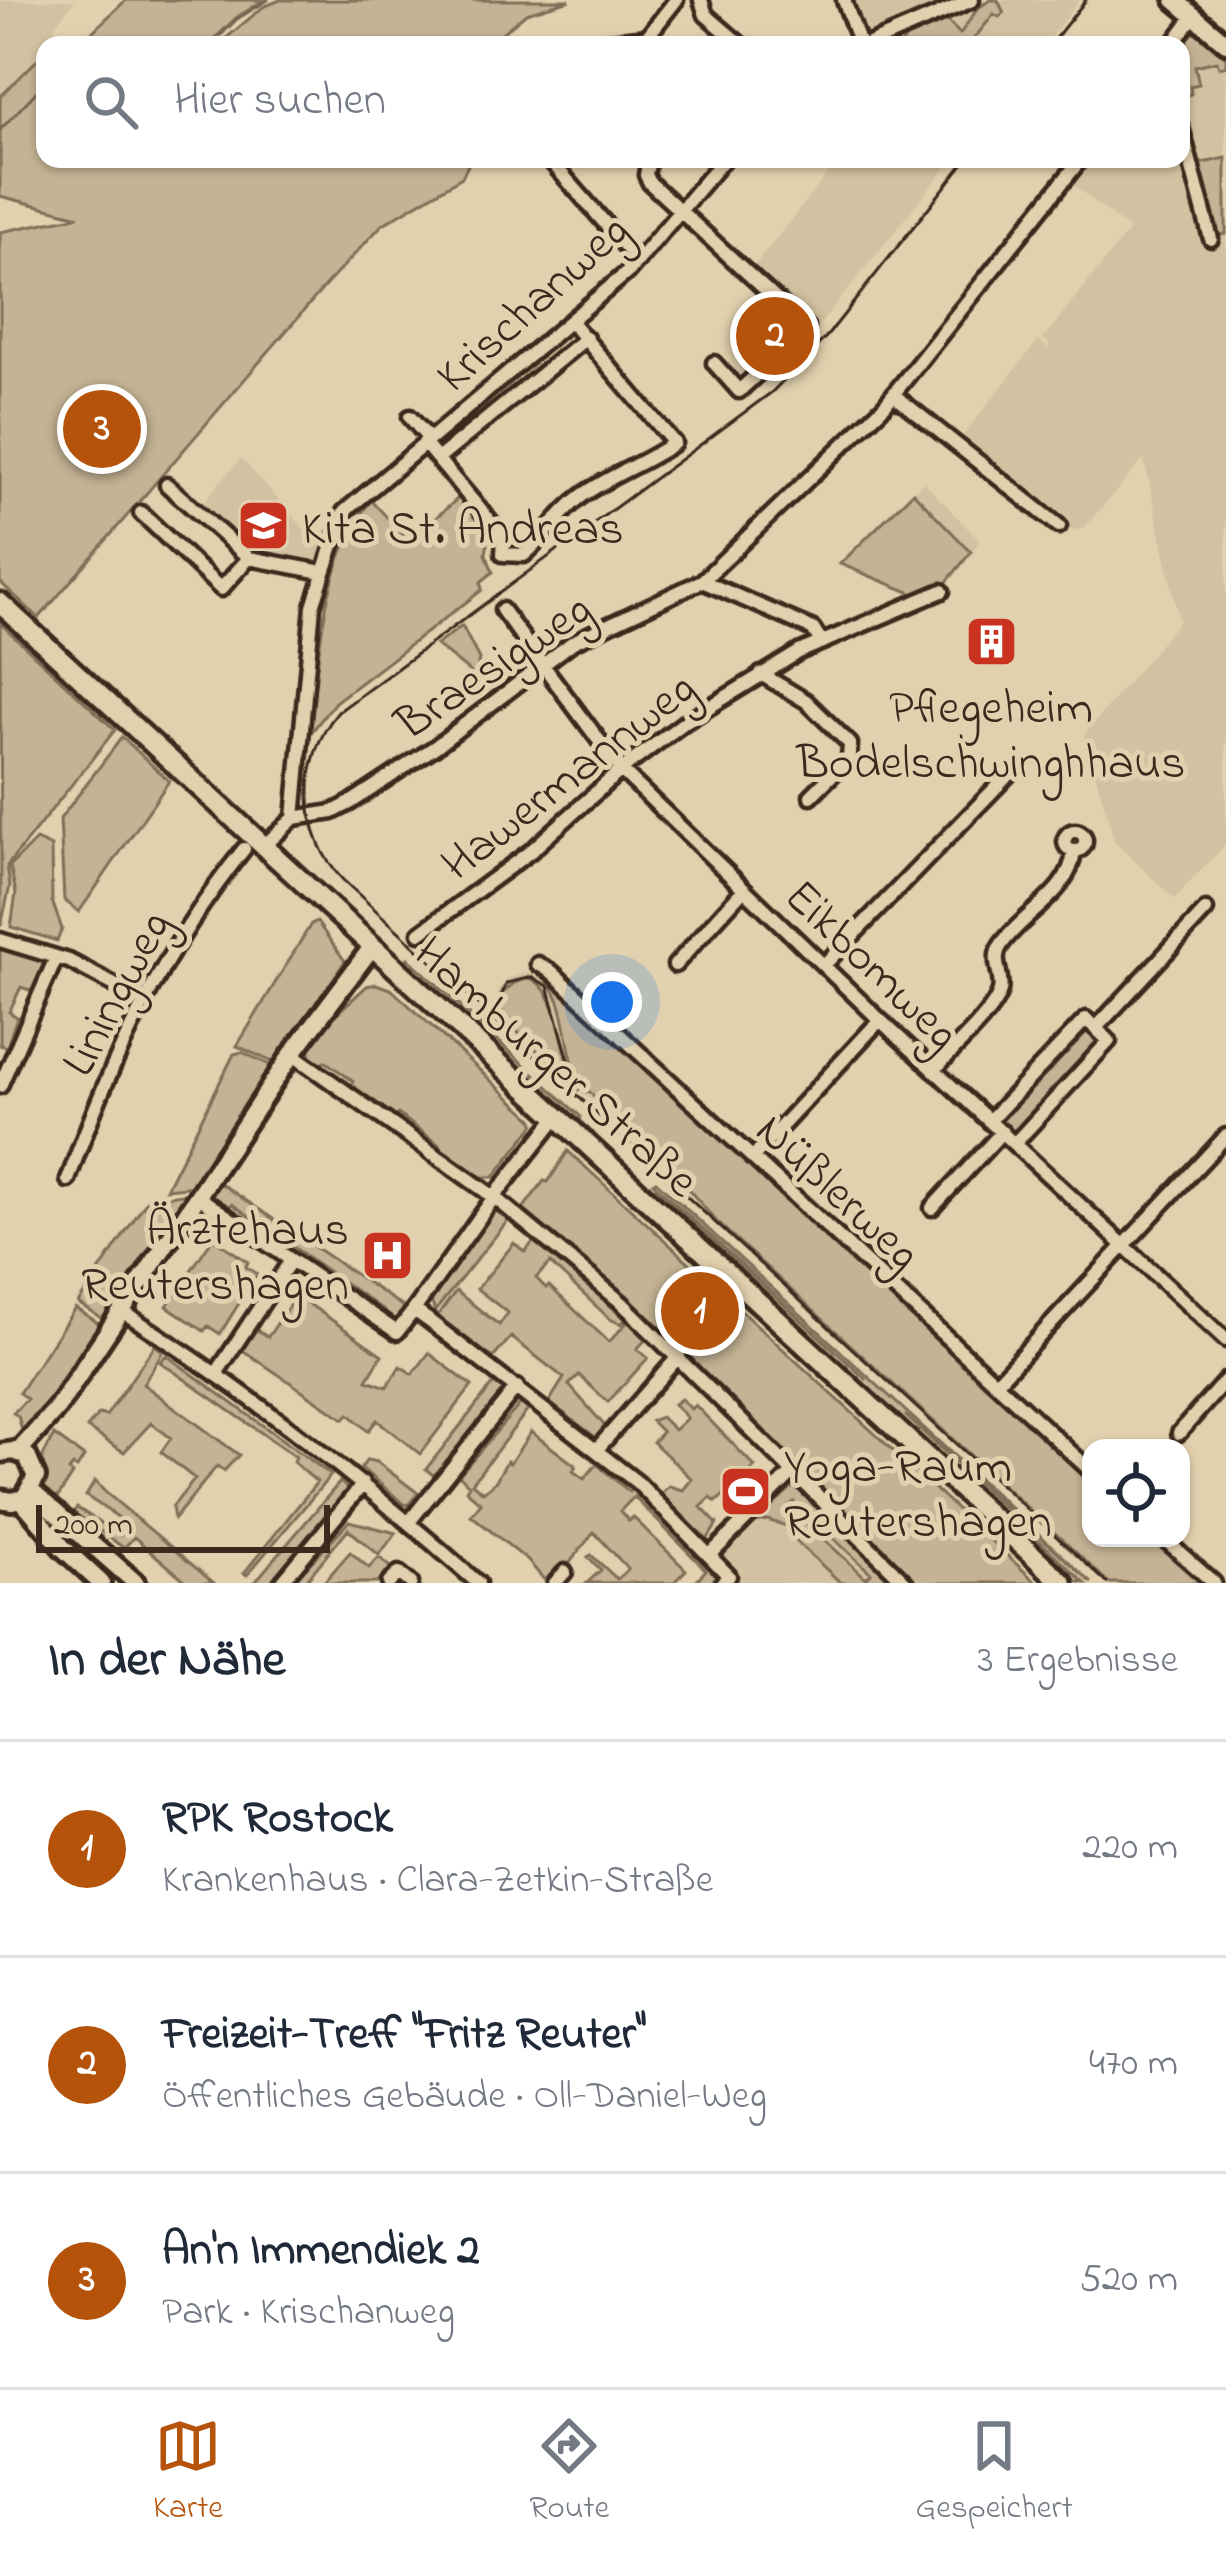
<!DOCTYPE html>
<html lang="de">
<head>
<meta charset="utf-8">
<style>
	:root { --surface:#fff; --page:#f2f2f3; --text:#1f2937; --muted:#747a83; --line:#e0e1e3; --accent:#b45309 }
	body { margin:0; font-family:"Indie Flower",sans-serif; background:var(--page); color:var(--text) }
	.controls { position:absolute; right:36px; bottom:36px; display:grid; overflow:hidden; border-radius:24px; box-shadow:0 3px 9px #0004 }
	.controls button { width:108px; height:108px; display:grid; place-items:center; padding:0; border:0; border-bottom:3px solid var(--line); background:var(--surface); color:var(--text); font:60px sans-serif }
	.scale { position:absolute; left:36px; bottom:30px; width:294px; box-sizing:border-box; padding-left:12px; border:6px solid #3b2a1e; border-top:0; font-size:33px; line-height:42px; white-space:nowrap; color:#3b2a1e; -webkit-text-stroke:9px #e2d1ae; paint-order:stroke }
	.you { position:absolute; left:612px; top:1002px; width:42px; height:42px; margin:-30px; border:9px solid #fff; border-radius:50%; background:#1a73e8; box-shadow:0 0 0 18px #1a73e833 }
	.badge { display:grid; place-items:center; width:78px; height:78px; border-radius:50%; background:var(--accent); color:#fff; font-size:39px; font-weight:700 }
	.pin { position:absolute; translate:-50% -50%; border:6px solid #fff; box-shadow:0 3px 12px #0006 }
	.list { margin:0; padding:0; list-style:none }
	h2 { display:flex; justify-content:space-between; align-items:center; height:156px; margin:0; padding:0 48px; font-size:51px }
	h2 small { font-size:39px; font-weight:400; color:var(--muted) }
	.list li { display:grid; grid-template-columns:78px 1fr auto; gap:36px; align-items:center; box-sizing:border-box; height:216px; padding:0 48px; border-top:3px solid var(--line) }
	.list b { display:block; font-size:45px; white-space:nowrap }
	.list p { margin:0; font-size:39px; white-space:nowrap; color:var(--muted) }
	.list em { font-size:39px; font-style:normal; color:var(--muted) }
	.icon { flex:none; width:66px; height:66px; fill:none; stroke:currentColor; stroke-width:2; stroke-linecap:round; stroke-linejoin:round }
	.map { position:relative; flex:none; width:1226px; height:1583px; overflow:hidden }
	.search { position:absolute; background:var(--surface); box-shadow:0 3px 9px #0004; left:36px; right:36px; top:36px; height:132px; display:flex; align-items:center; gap:30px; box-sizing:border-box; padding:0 42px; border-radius:24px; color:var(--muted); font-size:45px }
	.sheet { height:804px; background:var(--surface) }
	nav { display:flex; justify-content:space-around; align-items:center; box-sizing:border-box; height:168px; border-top:3px solid var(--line); background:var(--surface); font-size:33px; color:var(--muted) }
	nav a { display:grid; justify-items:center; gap:6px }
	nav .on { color:var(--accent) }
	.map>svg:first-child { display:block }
	.built { fill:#d3c2a1 }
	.green { fill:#c4b394; stroke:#806e59; stroke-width:3 }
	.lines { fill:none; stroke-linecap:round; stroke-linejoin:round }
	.stream { stroke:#766552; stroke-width:3 }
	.street-casing { stroke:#3b2a1e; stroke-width:21 }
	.secondary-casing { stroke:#3b2a1e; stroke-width:26 }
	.primary-casing { stroke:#3b2a1e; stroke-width:27 }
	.street { stroke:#e2d1ae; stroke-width:12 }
	.secondary { stroke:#e2d1ae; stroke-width:16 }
	.primary { stroke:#e2d1ae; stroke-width:18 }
	.tram { stroke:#3b2a1e; stroke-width:3 }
	.labels { text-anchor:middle; stroke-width:10; stroke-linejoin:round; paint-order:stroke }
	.street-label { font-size:48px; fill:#3b2a1e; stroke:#e2d1ae }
	.poi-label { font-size:48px; fill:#3b2a1e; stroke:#e2d1ae; text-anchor:start }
</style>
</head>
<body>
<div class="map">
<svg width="1226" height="1583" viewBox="0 0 1226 1583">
	<rect width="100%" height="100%" fill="#e2d1ae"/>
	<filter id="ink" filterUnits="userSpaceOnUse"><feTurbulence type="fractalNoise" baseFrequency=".00833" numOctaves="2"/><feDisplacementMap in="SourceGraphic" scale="24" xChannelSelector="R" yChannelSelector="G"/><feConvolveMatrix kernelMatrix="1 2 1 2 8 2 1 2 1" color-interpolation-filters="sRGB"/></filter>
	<g filter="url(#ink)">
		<!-- built -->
		<path class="built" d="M0 0H75L55 25 51 45H45V52L0 96Z
			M844 0H1080L1044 45H860Z
			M1181 56 1226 57V844L1174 899 1115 842 1084 735 1179 621 1144 459 1084 528 1075 530 1059 526 957 443 1038 341 1049 348 1050 345 1043 339 1129 230 1069 181 1088 159H1181Z
			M839 159H953L817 328H807L748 274Z
			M241 458 321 547 314 566 258 557 201 505Z
			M924 482 980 541 971 552 913 492Z
			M530 972 553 986 579 1077 595 1099 592 1101 579 1091 567 1068 552 1000 502 1016 520 1038 495 1015 499 988 509 978Z
			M794 1486 885 1574 878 1583H734L741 1575 724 1555Z"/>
		<!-- green -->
		<path class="green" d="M126 0H264L236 18 208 45H55L91 33Z
			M280 0H570L526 13 496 38 497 45H218L263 7Z
			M990 0H998L1004 13 999 17 994 14 969 45H901L909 34 946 20 960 34 978 8Z
			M1195 31 1226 57V66L1219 67 1217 61 1195 66 1199 84 1190 86 1191 94 1181 97 1179 45Z
			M45 52V159H471L462 177 382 225 325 286 39 618 0 582V232L79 216 0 196V97Z
			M1226 158V234L1215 236 1198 164Z
			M913 492 971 552 946 583 919 596 840 564Z
			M463 494 490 529 486 554 493 572 481 582 482 590 335 702 310 734C319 655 321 565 371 500L409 541Z
			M0 623 115 730 7 866 10 886 1 926Z
			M462 626 479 659 476 677 436 645Z
			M122 737 169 781 79 912 64 900 60 819Z
			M36 840 51 847 52 901 62 929 57 941 11 927 16 893 10 866Z
			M317 922 345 961 277 1064 237 1046 311 924Z
			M0 948 41 960 43 964 32 991 21 987 9 1012 17 1017 7 1047 0 1045Z
			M408 958 580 1116 581 1123 405 962Z
			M547 968 1091 1471V1538H1163L1214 1583H1109L716 1221 669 1167 667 1158C644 1137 595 1104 581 1081 561 1048 572 1002 542 976Z
			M530 978C563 991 560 1059 579 1091L502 1017V994L514 983Z
			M376 984 391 989 534 1120 535 1124 494 1177H470L437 1152 441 1146 398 1114 393 1119 350 1087 353 1081 325 1061 320 1067 312 1061 309 1047 333 1017 367 986Z
			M1086 1023 1101 1038 1102 1044 1014 1139 993 1120Z
			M242 1052 274 1067 196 1186 166 1189 234 1054Z
			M576 1145 582 1153 1053 1583H1046L573 1148Z
			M568 1151 1037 1583H914L894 1565 687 1354 522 1210 544 1181 548 1182Z
			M217 1181 405 1308 395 1320 380 1316 383 1310 232 1204 226 1210 207 1197Z
			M656 1181 1092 1583 905 1415 1085 1583 1075 1581 649 1188 657 1189 867 1380 653 1183Z
			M192 1192 107 1322 78 1303 147 1200Z
			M494 1207 510 1218 435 1311 431 1301 436 1291Z
			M213 1238 248 1262 246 1267 257 1274 220 1334 208 1326 204 1331 167 1306Z
			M534 1241 626 1319 621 1324 610 1319 550 1263 536 1278 546 1288 549 1286 609 1342 629 1320 647 1338 637 1349 648 1358 608 1402 579 1375 569 1385 611 1433 603 1443 549 1402 564 1378 511 1337 493 1358 437 1316 456 1291 499 1325 508 1313 477 1289 514 1243 525 1252Z
			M296 1295 382 1355 367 1380 387 1387 400 1366 413 1374 429 1353 472 1386 420 1454 377 1420 368 1431 349 1414 344 1419 241 1349 255 1329 268 1337Z
			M75 1308 103 1326 28 1435 23 1434 18 1416 13 1413 27 1399 19 1393Z
			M155 1345 163 1351 143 1384 239 1455 224 1471 217 1466 174 1519 172 1507 195 1479 161 1452 171 1438 151 1423 124 1452 87 1428 99 1414 106 1416Z
			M166 1355 331 1475 247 1575 244 1573 317 1482 293 1462 296 1457 160 1362Z
			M494 1383 503 1388 502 1394 434 1476 426 1469Z
			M681 1399 691 1409 695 1405 755 1467 716 1502 711 1498 701 1507 717 1524 707 1540 660 1494 669 1486 683 1490 692 1479 653 1442 662 1432 651 1421 661 1417 674 1430 687 1418 674 1404Z
			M521 1403 528 1410 472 1483 483 1492 495 1482 507 1461 510 1463 531 1432 576 1466 573 1471 584 1479 597 1464 629 1492 632 1489 715 1570 716 1579 713 1583H694L706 1570 634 1497 620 1511 629 1521 633 1517 686 1570 673 1583H587L601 1570 588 1557 591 1555 617 1579 628 1569 594 1532 554 1583H547L528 1561 471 1515 481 1503 466 1490 469 1485 459 1475Z
			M54 1435 84 1457 77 1468 73 1466 69 1471 73 1474 56 1500 44 1491 42 1458Z
			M367 1460 377 1462 418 1493 408 1505 404 1504 361 1468Z
			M95 1481 105 1492 214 1583H188L134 1537 124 1548 73 1512 77 1508 120 1535 127 1523 86 1496Z
			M340 1482 349 1490 270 1583H254Z
			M794 1486 885 1574 898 1583H841L797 1542 790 1508 866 1578 871 1573 794 1502 785 1509 787 1526 767 1520 755 1522Z
			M349 1521 396 1533 379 1555 348 1529 304 1583H292Z
			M350 1552 369 1568 379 1557 391 1567 378 1583H323Z"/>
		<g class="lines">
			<!-- stream -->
			<path class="stream" d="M220 36 237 19 268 0
				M0 130 38 90 45 88"/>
			<defs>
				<path id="street" d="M701 0 706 15 741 45
					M844 0 860 45
					M575 45 647 37 676 0
					M867 45 972 0
					M1172 45 1193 17
					M1181 127 1211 239
					M549 159 638 261
					M649 159 646 175 650 183 807 328 739 391 714 363
					M894 395 1059 526
					M410 417 429 439
					M424 443 504 538 503 554 524 555C547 535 559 512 583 495 612 474 644 464 674 443L571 322
					M438 459 586 338
					M167 485 249 558 322 572
					M141 513 221 589 249 558
					M702 581 813 629 821 642
					M502 610 621 770 880 1020 1226 1340
					M761 674 806 701 850 744 849 758 811 796
					M294 818 313 606 344 512 629 271 724 159
					M1065 841a10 10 0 1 1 20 0a10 10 0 1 1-20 0Z
					M263 847 294 818 333 812 350 803 435 747 573 642 702 581 884 406 1081 159
					M420 933 531 851 621 770 685 722 799 652 942 591
					M0 940 69 961 143 1000
					M538 964 552 972 1091 1471
					M675 965 744 889
					M824 965 1010 773
					M1096 1028 1206 910
					M292 1054 494 1197 621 1302 906 1583
					M934 1070C951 1051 994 1013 1000 991 1004 975 990 961 1001 945 1023 913 1070 893 1074 852
					M0 1086 56 958
					M989 1121 1086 1019 1109 1041 1014 1144
					M752 1158 880 1020
					M68 1180C111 1059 163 950 244 849
					M197 1196 397 1332 414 1310 428 1320 638 1483 729 1576 722 1583
					M932 1208 1002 1132
					M414 1310 494 1197 557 1117
					M122 1311C248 1392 366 1483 478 1583
					M216 1374 291 1260
					M996 1383 1226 1136
					M1179 1433 1226 1380
					M597 1449 679 1356
					M409 1522 517 1387
					M1163 1538 1214 1583
					M710 1555 793 1472
					M281 1583 363 1484
					M389 1583 399 1573 411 1583
					M555 1583 565 1572"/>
				<path id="secondary" d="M1175 0 1226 43
					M18 1452 57 1408 292 1054 372 947
					M0 1453 14 1451 27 1456 36 1477 24 1498 12 1501 0 1499
					M31 1491 136 1583
					M21 1499 63 1548 101 1583"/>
				<path id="primary" d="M0 603 1063 1583"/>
			</defs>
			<!-- street casing -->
			<use href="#street" class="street-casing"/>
			<!-- secondary casing -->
			<use href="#secondary" class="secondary-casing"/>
			<!-- primary casing -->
			<use href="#primary" class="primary-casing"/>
			<!-- street -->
			<use href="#street" class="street"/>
			<!-- secondary -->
			<use href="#secondary" class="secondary"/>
			<!-- primary -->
			<use href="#primary" class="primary"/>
			<!-- tram -->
			<path class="tram" d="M1050 45 1086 0
				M967 159 827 336 772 392 338 712C297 760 300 836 343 880L1107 1583
				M507 1028 496 1006 507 983 532 977 548 986 570 1064 586 1092"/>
		</g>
	</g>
	<!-- icons -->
	<defs>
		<symbol id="school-square" viewBox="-11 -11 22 22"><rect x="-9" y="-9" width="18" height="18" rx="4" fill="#c8321e" stroke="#e2d1ae"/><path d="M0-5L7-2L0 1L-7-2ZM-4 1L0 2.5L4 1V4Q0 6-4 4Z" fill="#fff"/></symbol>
		<symbol id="building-square" viewBox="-11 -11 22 22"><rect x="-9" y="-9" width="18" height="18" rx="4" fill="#c8321e" stroke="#e2d1ae"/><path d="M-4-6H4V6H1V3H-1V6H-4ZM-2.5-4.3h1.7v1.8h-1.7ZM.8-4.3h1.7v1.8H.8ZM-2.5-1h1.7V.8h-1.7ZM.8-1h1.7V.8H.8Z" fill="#fff"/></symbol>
		<symbol id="hospital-square" viewBox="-11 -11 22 22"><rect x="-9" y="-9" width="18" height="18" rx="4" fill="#c8321e" stroke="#e2d1ae"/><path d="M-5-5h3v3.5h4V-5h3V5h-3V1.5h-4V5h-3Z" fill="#fff"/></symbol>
		<symbol id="stadium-square" viewBox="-11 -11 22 22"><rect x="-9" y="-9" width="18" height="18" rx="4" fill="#c8321e" stroke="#e2d1ae"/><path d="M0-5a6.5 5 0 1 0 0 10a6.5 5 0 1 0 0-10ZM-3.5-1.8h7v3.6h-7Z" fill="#fff"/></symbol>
	</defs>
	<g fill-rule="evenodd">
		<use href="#school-square" x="234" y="496" width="59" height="59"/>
		<use href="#building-square" x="962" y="612" width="59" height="59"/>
		<use href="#hospital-square" x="358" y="1226" width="59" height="59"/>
		<use href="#stadium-square" x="716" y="1462" width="59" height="59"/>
	</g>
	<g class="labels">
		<!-- street labels -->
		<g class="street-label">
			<text transform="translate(531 301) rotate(-42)" y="17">Krischanweg</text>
			<text transform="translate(492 664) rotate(-34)" y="17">Braesigweg</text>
			<text transform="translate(567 774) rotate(-38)" y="17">Hawermannweg</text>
			<text transform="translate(874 963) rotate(44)" y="17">Eikbomweg</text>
			<text transform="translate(114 992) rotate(-62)" y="17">Liningweg</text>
			<text transform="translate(558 1065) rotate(42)" y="17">Hamburger Straße</text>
			<text transform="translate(840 1190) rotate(43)" y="17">Nüßlerweg</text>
		</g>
		<!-- poi labels -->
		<g class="poi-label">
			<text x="302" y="543">Kita St. Andreas</text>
			<text x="991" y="722" text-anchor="middle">Pflegeheim<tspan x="991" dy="55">Bodelschwinghhaus</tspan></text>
			<text x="349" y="1244" text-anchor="end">Ärztehaus<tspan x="349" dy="55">Reutershagen</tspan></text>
			<text x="784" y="1481">Yoga-Raum<tspan x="784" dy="55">Reutershagen</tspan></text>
		</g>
	</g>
</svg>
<div class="controls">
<button><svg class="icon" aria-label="locate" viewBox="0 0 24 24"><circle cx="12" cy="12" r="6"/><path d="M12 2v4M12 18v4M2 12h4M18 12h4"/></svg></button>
</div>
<div class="scale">200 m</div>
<div class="you"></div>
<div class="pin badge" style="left:700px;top:1311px">1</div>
<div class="pin badge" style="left:775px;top:336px">2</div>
<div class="pin badge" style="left:102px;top:429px">3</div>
<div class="search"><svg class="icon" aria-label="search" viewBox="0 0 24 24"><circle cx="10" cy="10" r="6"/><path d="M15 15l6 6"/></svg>Hier suchen</div>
</div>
<section class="sheet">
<h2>In der Nähe<small>3 Ergebnisse</small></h2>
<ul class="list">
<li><span class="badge">1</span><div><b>RPK Rostock</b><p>Krankenhaus · Clara-Zetkin-Straße</p></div><em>220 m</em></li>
<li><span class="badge">2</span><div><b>Freizeit-Treff &quot;Fritz Reuter&quot;</b><p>Öffentliches Gebäude · Oll-Daniel-Weg</p></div><em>470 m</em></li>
<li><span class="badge">3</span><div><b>An'n Immendiek 2</b><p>Park · Krischanweg</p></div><em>520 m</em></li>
</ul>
</section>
<nav>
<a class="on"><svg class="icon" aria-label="map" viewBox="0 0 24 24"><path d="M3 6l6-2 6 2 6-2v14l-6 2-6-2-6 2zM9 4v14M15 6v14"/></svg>Karte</a>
<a><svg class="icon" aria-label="directions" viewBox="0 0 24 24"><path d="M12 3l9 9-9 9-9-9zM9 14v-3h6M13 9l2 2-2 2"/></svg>Route</a>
<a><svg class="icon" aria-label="saved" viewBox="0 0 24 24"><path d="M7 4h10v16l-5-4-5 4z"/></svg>Gespeichert</a>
</nav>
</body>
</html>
